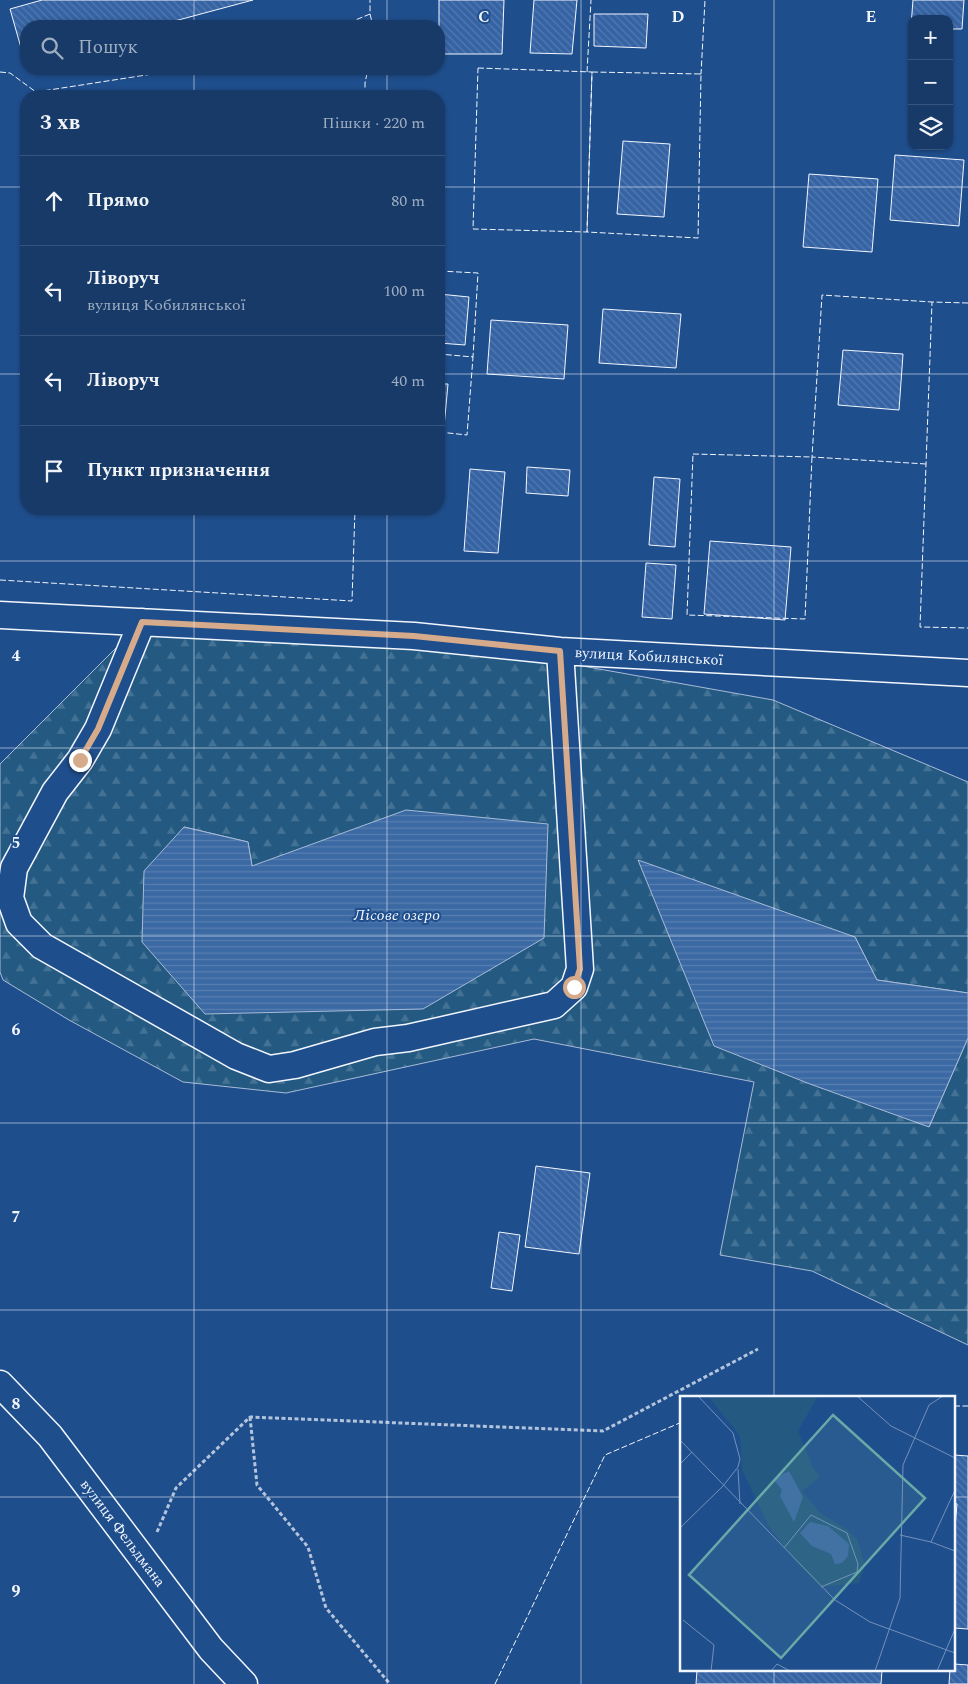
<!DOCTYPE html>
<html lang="uk">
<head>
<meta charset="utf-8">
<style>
	:root { --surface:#173a69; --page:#244571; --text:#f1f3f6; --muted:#9eadc0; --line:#36547d }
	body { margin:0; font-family:Spectral,serif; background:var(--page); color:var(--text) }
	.controls { position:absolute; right:15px; top:15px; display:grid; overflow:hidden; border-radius:10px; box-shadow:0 1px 4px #0004 }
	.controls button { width:45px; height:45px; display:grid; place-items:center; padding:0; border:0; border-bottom:1px solid var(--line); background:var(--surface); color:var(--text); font:25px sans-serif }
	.stop { position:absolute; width:15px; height:15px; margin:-11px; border:4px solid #d6ab8b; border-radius:50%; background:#fff }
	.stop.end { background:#d6ab8b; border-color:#fff; box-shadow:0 1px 5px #0008 }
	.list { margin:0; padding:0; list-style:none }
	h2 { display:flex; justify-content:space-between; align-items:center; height:65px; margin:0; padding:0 20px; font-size:21px }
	h2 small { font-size:16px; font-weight:400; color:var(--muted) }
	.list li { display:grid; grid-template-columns:32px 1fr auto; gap:15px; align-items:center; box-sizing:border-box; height:90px; padding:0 20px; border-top:1px solid var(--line) }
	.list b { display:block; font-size:19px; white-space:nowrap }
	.list p { margin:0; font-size:16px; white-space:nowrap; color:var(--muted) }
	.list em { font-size:16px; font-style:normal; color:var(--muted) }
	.icon { flex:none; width:28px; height:28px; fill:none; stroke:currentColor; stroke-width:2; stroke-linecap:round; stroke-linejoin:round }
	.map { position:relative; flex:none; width:968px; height:1684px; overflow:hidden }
	.search { position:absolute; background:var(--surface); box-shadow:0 1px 4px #0004; left:20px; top:20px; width:425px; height:55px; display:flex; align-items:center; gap:12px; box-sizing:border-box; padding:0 18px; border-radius:20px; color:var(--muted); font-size:19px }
	.panel { position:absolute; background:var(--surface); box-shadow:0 1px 4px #0004; left:20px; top:90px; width:425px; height:425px; border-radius:20px }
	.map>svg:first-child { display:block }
	.forest { fill:url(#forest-firs); stroke:#a8bbd7; fill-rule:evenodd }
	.water { fill:url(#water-rules); stroke:#a8bbd7 }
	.building { fill:url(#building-back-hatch); stroke:#f2f6ff }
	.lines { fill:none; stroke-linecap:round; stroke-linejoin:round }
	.street-casing { stroke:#f2f6ff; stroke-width:29 }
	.path { stroke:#b3c4dc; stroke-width:3; stroke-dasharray:4 2.5; stroke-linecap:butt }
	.street { stroke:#1f4e8c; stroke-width:26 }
	.fence { stroke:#f2f6ff; stroke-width:1; stroke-dasharray:6 2.5; stroke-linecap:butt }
	.route { stroke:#d6ab8b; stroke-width:6 }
	.grid { fill:none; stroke:#f2f6ff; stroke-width:1; stroke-opacity:0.55 }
	.labels { text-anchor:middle; stroke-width:4; stroke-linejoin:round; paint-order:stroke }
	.street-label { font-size:15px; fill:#f2f6ff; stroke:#1f4e8c }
	.water-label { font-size:16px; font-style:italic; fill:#f2f6ff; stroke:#1f4e8c }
	.inset-road { fill:none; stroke:#7391ba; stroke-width:1 }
	.view { fill:#6aa9a8; fill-opacity:0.15; stroke:#6aa9a8; stroke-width:2.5 }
	.inset-edge { fill:none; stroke:#f2f6ff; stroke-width:2.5 }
	.grid-label { font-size:16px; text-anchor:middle; font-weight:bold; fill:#f2f6ff; stroke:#1f4e8c; stroke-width:4; stroke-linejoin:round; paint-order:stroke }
</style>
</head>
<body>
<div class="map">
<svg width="968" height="1684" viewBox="0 0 968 1684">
	<defs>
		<pattern id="forest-firs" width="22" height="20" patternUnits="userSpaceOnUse" patternTransform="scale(1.25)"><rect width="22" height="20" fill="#245a82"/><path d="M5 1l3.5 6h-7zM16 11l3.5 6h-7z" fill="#447295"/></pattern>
		<pattern id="water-rules" width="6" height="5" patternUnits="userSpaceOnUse" patternTransform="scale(1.25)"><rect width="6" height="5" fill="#3b69a3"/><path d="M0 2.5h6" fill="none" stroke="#587fb1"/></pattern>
		<pattern id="building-back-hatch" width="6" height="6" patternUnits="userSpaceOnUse" patternTransform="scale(1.25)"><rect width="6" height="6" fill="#3563a3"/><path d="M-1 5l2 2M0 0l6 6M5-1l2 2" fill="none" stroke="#537ab1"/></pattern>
	</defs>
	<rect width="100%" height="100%" fill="#1f4e8c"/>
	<!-- forest -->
	<path class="forest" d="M142 622 414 636 773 700 968 782V993L877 980 855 937 929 1127 968 1038V1345L812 1271 720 1255 754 1082 534 1039 286 1093 183 1082 69 1020 3 980 0 972V764ZM184 827 248 842 252 866Z"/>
	<!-- water -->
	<path class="water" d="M406 810 548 824 544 938 423 1009 205 1014 142 942 144 871 184 827 248 842 252 866Z
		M638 860 855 937 877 980 968 993V1038L929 1127 810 1084 714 1046Z"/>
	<!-- building -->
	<path class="building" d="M42 0H253L156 26H26L25 62 10 9Z
		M439 0H504L502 54H439Z
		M534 0H577L572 54 530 53Z
		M913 0H964L962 29H949V19H912L911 26Z
		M594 14H648L646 48 594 46Z
		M623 141 670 144 664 217 617 214Z
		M895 155 964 160 959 226 890 220Z
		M809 174 878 179 872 252 803 247Z
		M439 294 469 297 465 345 439 343Z
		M603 309 681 314 676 368 599 363Z
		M491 320 568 325 564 379 487 374Z
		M843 350 903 354 899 410 838 405Z
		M439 384H448L444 427 439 426Z
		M527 467 570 470 568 496 526 493Z
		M470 469 505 472 498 553 464 551Z
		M654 477 680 479 675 547 649 545Z
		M710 541 791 547 785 620 704 614Z
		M646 563 676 565 672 619 642 617Z
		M536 1166 590 1173 579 1254 525 1247Z
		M499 1232 520 1235 512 1291 491 1288Z
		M954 1455 968 1456V1629L954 1628V1538L957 1504 954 1503Z
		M954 1664 968 1665V1684H949L950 1670H954Z
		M697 1670H882L881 1684H696Z"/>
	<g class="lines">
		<defs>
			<path id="street" d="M0 615 414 636 560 651 968 673
				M142 622 98 729 80 760 55 792 14 868 10 898 19 923 42 946 236 1056 269 1069 295 1065 375 1042 408 1038 554 1005 574 987 580 969 560 651
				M0 1384 50 1436 211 1649 244 1684"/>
		</defs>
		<!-- street casing -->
		<use href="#street" class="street-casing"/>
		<!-- path -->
		<path class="path" d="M250 1417 257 1485 308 1547 326 1608 390 1684
			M157 1532 176 1488 250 1417 603 1431 758 1349"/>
		<!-- street -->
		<use href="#street" class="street"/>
		<!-- fence -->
		<path class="fence" d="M370 14 373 26
			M341 26 370 14V0
			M478 68 592 72 587 232 473 229Z
			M0 72 10 73 36 92 185 69
			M587 72 591 0
			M592 72 701 74 698 238 587 232Z
			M700 74H701L705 0
			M365 96V83L368 69
			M439 271 478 273 473 357 439 354
			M968 303 932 302 920 627 968 628
			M439 432 467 435 473 357 471 356
			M693 454 812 457 805 619 687 615Z
			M926 464 812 457 822 295 932 302
			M0 580 352 601 355 509
			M954 1406H968
			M495 1684 605 1455 682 1422"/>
	</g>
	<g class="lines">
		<!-- route -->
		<path class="route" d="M80 760 98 729 142 622 414 636 560 651 580 969 574 987"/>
	</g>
	<!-- grid -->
	<path class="grid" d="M194 0V26M387 0V26M581 0V1684M774 0V1398M194 69V96M387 69V96M0 187H26M439 187H968M0 374H26M439 374H968M194 509V1684M387 509V1684M0 561H968M0 748H968M0 936H968M0 1123H968M0 1310H968M0 1497H682M954 1497H968M774 1670V1684"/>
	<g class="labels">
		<!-- street labels -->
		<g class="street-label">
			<text transform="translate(649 656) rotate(3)" y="5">вулиця Кобилянської</text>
			<text transform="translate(123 1533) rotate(53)" y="5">вулиця Фельдмана</text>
		</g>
		<!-- water labels -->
		<g class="water-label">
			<text x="397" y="920">Лісове озеро</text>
		</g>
	</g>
	<!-- overview -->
	<g transform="translate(680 1396)">
		<rect width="275" height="275" fill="#1f4e8c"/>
		<path d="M28 0H138L118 35 133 72 140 81 122 95 140 117 168 134 177 143 185 169 179 187 141 191 116 166 88 129 62 74 60 40ZM109 75 117 90 123 101 102 94 93 83Z" fill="#245a82" fill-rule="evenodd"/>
		<path d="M109 75 123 101 114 126 100 100 102 94 93 83ZM130 126 148 130 169 148 168 160 162 167 155 168 151 158 132 150 120 137Z" fill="#3b69a3"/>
		<path class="inset-road" d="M177 0 211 30 275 62M0 44 155 204 190 226 275 257M0 68 12 56M58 73 60 108M0 132 43 90 58 71 60 63 53 37 18 0M220 139 251 146 275 155M251 146 275 94M104 152 131 119 167 137 178 168 177 176 141 191M3 224 34 249 31 275M91 275 97 268 110 275M195 275 220 202 223 69 249 9 263 0M257 275 275 233"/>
		<path class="view" d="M153 19 245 102 101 262 9 179Z"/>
		<rect width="275" height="275" class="inset-edge"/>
	</g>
	<g class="grid-label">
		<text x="484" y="22">C</text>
		<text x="678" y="22">D</text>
		<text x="871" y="22">E</text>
		<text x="16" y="661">4</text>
		<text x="16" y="848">5</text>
		<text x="16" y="1035">6</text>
		<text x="16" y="1222">7</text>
		<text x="16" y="1409">8</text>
		<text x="16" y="1596">9</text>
	</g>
</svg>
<div class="controls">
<button>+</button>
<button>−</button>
<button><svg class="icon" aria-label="layers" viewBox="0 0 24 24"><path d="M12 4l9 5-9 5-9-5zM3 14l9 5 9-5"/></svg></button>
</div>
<div class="stop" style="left:574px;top:987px"></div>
<div class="stop end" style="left:80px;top:760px"></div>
<div class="search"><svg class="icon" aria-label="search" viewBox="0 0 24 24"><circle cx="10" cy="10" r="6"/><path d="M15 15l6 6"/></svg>Пошук</div>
<section class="panel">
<h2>3 хв<small>Пішки · 220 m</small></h2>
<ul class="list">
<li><svg class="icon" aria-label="ahead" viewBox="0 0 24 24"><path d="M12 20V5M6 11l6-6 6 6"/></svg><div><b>Прямо</b></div><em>80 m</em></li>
<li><svg class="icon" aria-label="left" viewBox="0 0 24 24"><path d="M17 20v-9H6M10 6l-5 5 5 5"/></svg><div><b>Ліворуч</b><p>вулиця Кобилянської</p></div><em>100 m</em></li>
<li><svg class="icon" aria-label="left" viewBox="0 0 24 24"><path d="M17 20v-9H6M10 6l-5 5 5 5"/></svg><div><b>Ліворуч</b></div><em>40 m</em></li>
<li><svg class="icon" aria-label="arrive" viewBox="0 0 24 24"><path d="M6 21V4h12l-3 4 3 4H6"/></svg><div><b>Пункт призначення</b></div></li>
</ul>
</section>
</div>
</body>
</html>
